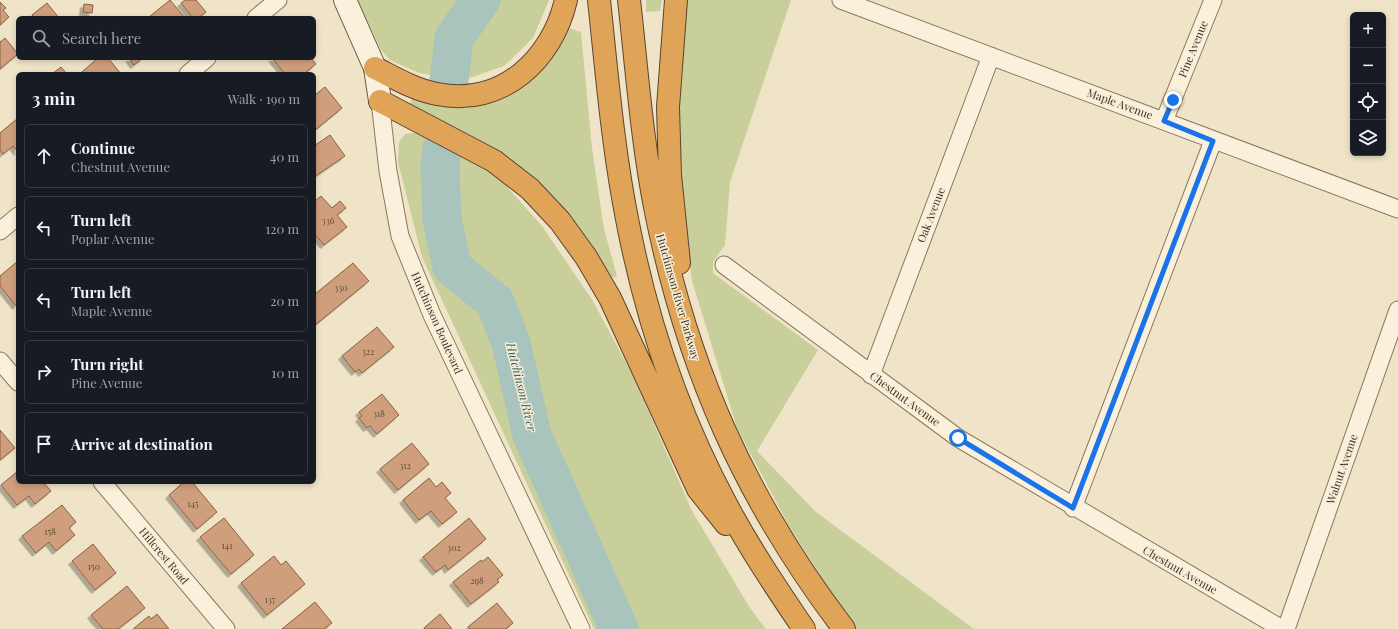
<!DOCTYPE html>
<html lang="en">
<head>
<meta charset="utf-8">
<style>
	:root { --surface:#171b24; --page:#242831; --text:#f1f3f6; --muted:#9ea1a6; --line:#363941 }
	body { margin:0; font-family:"Playfair Display",serif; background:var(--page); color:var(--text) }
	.controls { position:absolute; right:12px; top:12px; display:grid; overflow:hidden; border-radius:6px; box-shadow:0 2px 6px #0003 }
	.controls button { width:36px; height:36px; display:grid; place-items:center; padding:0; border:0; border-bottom:1px solid var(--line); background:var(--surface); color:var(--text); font:20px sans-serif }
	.stop { position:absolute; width:12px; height:12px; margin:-9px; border:3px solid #1a73e8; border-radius:50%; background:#fff }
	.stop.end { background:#1a73e8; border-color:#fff; box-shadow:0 1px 4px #0008 }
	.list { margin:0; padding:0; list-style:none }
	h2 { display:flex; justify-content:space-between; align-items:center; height:52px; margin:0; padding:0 16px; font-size:17px }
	h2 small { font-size:13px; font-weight:400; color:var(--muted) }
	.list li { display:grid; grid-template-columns:26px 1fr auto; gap:12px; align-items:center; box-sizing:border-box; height:64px; margin:0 8px 8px; padding:0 8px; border:1px solid var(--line); border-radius:6px }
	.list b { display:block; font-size:15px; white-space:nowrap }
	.list p { margin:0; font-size:13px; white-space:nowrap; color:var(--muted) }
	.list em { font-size:13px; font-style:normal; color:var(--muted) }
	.icon { flex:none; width:22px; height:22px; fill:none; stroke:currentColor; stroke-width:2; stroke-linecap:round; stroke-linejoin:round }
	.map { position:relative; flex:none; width:1398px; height:629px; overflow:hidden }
	.search { position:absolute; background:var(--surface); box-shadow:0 2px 6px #0003; left:16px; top:16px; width:300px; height:44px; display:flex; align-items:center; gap:10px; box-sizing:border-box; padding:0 14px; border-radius:6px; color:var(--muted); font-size:15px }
	.panel { position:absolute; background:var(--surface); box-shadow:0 2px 6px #0003; left:16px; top:72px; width:300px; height:412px; border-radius:6px }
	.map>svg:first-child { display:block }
	.green { fill:#c9cf9b }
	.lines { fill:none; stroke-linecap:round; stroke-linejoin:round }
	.river { stroke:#a9c4bc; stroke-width:39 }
	.building { fill:#cf9f7d; stroke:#8d5f41; filter:url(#shadow) }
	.street-casing { stroke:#8d765c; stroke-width:19 }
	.secondary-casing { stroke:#6f573f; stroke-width:24 }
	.highway-casing { stroke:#5b4430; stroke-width:24 }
	.street { stroke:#faf1dc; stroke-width:17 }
	.secondary { stroke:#faf1dc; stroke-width:22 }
	.highway { stroke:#e0a458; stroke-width:22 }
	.route { stroke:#1a73e8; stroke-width:5 }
	.labels { text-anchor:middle; stroke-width:3; stroke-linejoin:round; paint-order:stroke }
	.number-label { font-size:9px; fill:#624a37 }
	.street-label { font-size:11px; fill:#3d2e20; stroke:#f7eed8 }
	.water-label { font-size:12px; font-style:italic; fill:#2f5d5a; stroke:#f7eed8 }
</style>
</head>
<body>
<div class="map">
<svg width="1398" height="629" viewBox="0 0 1398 629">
	<defs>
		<filter id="shadow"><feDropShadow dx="-3.5" dy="3.5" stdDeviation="0" flood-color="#0004"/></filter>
	</defs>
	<rect width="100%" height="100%" fill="#f0e4c8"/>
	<!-- green -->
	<path class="green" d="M358 0H549L533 38 504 66 464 80 419 73 390 60 381 50Z
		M646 0H662L660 11 646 12Z
		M687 0H791L730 182 725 245 713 262V273L818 350 757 451 816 512 974 629H855L789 526 737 428 692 281 679 188 677 112Z
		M568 28 581 32 592 148 604 229 617 276 614 278 609 276 570 220 409 105 412 99C445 110 474 110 507 94 512 92 519 90 523 86 542 72 555 48 568 28Z
		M420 132 493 171 542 226 593 301 633 376 692 511 750 608 766 629H594L422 257 398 162 399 142 405 134Z"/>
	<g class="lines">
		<!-- river -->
		<path class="river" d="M449 80 454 38 481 0
			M442 150 440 166 442 219 452 267 495 302 511 343 532 435 619 629"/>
	</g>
	<!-- building -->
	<path class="building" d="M170 0 185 18H151L149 17Z
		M185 0H196L206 12 199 18H193L181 3Z
		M0 2 6 8 3 10 9 17 0 25Z
		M47 3 59 18H35L32 15Z
		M84 4 93 5 92 13 83 12Z
		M5 38 18 54 0 69V42Z
		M98 58H108L121 74H84L82 72Z
		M129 58H143L134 65Z
		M272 58H311L316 64 304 74H285Z
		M61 67 67 74H52Z
		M325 87 342 108 314 131V96Z
		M18 118V152L13 146 3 154 0 150V133Z
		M330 135 345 156 314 177V146Z
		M321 196 332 208 340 201 346 208 337 215 347 227 324 245 314 233V202Z
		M18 261V304L16 306 0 286V276Z
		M353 263 369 281 314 326V295Z
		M377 327 394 347 362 373 359 369 355 372 342 356Z
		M382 394 399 415 377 434 370 426 367 428 359 418 362 416 359 412Z
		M0 430 15 448 0 460Z
		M412 443 429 464 398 490 380 469Z
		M18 471V482H43L51 491 35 504 29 496 17 505 1 485Z
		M429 478 436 487 442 482 451 493 445 498 457 512 442 524 431 511 419 520 403 500Z
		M184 482H192L217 512 197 529 169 495Z
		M62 505 76 522 69 528 75 535 56 551 49 542 36 553 22 536Z
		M224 518 254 555 231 574 200 537Z
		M469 518 486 539 448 570 445 565 436 572 423 557Z
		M93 544 116 573 95 590 72 561Z
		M274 556 281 565 286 561 305 584 267 615 241 583Z
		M488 557 503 575 497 580 499 582 471 604 453 582 481 560 482 562Z
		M127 586 145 608 118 629H103L91 615Z
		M315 602 332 623 324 629H282Z
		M497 603 513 623 506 629H470L468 627Z
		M157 614 169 629H133L149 616 151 619Z
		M440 614 452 629H425L424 628Z"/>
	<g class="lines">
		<defs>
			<path id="street" d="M841 0 1398 209
				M256 18 278 0
				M188 74 207 58
				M380 101 388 171 400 236 432 315 581 629
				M1164 121 1213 0
				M0 231 18 216
				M724 265 958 438 1282 629
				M0 361 18 382
				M871 375 991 56
				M102 482 226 629
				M1073 508 1213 141
				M1286 629 1398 310"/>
			<path id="secondary" d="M345 0 375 68 380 101"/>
			<path id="highway" d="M599 0C607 75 613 150 628 224 647 321 680 419 727 506 750 549 777 589 804 629
				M629 0C637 71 642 142 656 212 688 371 746 500 844 629
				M676 0 668 107 670 175 679 263
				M375 68C395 78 415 90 437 94 502 107 552 60 566 0
				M380 101 494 161 530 189 560 221 586 257 610 298 698 489 726 524"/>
		</defs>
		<!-- street casing -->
		<use href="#street" class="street-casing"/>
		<!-- secondary casing -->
		<use href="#secondary" class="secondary-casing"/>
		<!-- highway casing -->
		<use href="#highway" class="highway-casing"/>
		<!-- street -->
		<use href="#street" class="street"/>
		<!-- secondary -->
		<use href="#secondary" class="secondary"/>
		<!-- highway -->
		<use href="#highway" class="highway"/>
	</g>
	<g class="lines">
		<!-- route -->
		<path class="route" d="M958 438 1073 508 1213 141 1164 121 1173 100"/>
	</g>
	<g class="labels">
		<!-- number labels -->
		<g class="number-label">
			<text x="328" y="224">336</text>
			<text x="341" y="291">330</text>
			<text x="368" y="355">322</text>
			<text x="379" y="417">318</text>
			<text x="405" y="469">312</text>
			<text x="193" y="507">145</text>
			<text x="50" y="535">158</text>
			<text x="227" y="549">141</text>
			<text x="454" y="551">302</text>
			<text x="94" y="570">150</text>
			<text x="477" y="584">298</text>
			<text x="270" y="603">137</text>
		</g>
		<!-- street labels -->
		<g class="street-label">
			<text transform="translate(1193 49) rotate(-68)" y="4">Pine Avenue</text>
			<text transform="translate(1120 104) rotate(20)" y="4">Maple Avenue</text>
			<text transform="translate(931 215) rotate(-69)" y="4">Oak Avenue</text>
			<text transform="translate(678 297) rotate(74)" y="4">Hutchinson River Parkway</text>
			<text transform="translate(437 323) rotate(66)" y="4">Hutchinson Boulevard</text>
			<text transform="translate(905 399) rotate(36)" y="4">Chestnut Avenue</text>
			<text transform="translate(1342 469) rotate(-71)" y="4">Walnut Avenue</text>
			<text transform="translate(164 556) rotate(50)" y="4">Hillcrest Road</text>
			<text transform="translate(1180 570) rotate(30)" y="4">Chestnut Avenue</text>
		</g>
		<!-- water labels -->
		<g class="water-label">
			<text transform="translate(521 387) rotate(76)" y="4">Hutchinson River</text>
		</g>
	</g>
</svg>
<div class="controls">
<button>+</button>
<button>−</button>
<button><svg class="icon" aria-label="locate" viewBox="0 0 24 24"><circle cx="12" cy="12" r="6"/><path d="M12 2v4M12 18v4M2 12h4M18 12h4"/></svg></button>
<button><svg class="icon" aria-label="layers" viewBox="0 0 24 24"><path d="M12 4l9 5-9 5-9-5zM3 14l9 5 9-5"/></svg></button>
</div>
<div class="stop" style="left:958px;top:438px"></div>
<div class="stop end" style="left:1173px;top:100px"></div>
<div class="search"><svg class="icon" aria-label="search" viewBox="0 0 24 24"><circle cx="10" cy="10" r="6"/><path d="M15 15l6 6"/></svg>Search here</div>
<section class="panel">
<h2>3 min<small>Walk · 190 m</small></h2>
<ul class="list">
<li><svg class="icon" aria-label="ahead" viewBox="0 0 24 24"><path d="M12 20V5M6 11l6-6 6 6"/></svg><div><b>Continue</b><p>Chestnut Avenue</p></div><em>40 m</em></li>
<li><svg class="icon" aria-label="left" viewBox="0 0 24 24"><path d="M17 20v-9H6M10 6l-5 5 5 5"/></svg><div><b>Turn left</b><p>Poplar Avenue</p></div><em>120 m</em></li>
<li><svg class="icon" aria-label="left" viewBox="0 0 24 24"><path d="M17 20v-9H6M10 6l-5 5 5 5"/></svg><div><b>Turn left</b><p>Maple Avenue</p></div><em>20 m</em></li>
<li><svg class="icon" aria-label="right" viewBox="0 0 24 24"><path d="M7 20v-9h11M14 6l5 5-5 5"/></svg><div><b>Turn right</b><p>Pine Avenue</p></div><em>10 m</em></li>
<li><svg class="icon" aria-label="arrive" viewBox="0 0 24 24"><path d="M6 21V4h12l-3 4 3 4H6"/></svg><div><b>Arrive at destination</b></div></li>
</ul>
</section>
</div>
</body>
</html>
